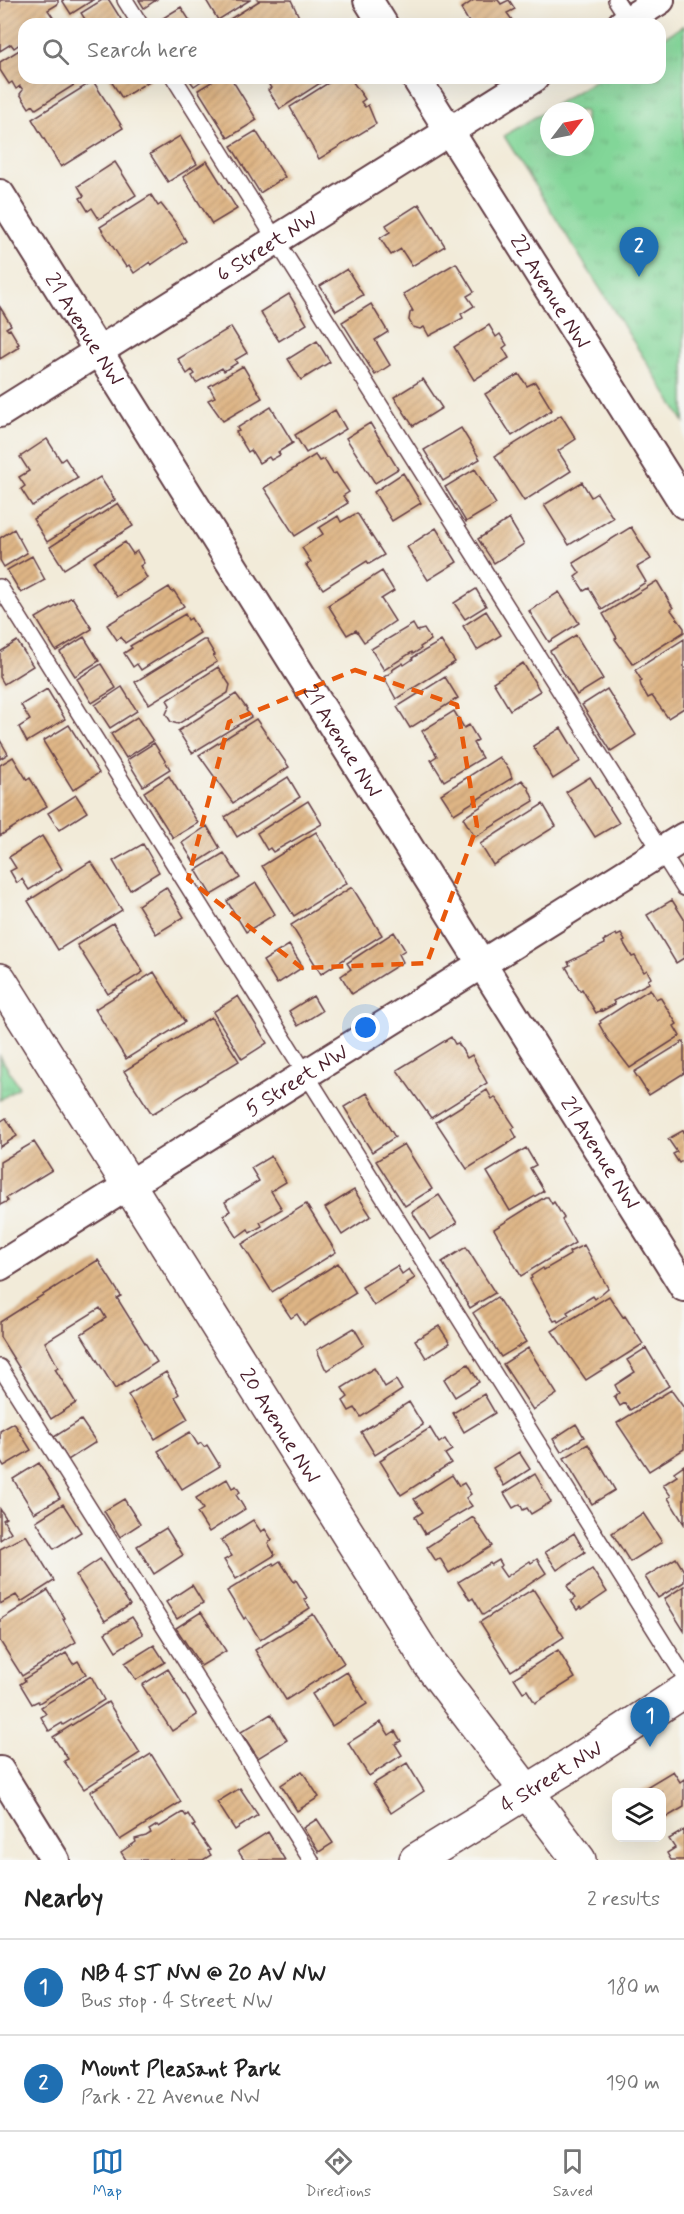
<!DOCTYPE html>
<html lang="en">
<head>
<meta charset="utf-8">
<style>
	:root { --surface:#fff; --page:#f2f2f2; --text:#222; --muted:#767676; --line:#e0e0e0; --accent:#1f6fb2 }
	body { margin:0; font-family:Mynerve,sans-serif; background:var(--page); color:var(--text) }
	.controls { position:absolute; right:18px; bottom:18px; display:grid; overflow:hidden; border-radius:12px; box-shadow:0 6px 24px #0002 }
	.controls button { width:54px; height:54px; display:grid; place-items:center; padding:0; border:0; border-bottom:2px solid var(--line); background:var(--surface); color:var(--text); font:30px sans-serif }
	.compass { position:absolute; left:540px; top:102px; width:54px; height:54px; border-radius:50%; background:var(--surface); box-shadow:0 6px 24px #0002; rotate:58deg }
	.you { position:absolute; left:366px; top:1028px; width:21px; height:21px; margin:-15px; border:4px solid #fff; border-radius:50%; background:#1a73e8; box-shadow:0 0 0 9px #1a73e833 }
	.badge { display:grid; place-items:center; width:39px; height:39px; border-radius:50%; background:var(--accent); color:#fff; font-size:20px; font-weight:700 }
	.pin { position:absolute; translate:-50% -50px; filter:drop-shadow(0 2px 3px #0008) }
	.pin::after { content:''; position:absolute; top:32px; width:21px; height:18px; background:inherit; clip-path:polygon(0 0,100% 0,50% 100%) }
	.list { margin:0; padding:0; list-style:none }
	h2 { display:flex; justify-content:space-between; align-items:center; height:78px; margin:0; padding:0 24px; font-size:26px }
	h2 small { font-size:20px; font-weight:400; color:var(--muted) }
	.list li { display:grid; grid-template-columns:39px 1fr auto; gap:18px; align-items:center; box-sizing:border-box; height:96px; padding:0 24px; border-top:2px solid var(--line) }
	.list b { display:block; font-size:22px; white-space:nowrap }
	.list p { margin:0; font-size:20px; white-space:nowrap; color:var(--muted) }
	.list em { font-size:20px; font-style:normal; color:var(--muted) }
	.icon { flex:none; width:33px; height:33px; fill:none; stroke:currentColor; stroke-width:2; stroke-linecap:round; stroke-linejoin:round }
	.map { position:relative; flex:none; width:684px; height:1860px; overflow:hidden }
	.search { position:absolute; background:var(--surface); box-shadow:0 6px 24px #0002; left:18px; right:18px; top:18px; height:66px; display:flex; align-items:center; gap:15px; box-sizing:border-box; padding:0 21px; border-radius:18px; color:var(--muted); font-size:22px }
	.sheet { height:270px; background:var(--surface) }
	nav { display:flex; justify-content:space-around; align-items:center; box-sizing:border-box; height:84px; border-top:2px solid var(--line); background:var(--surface); font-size:16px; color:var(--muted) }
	nav a { display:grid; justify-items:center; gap:3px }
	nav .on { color:var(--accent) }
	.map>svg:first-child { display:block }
	.park { fill:url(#park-tufts); stroke:#667a62; stroke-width:1.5; fill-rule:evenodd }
	.building { fill:url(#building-hatch) }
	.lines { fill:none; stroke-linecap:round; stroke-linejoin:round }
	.service-casing { stroke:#633e45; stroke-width:18 }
	.minor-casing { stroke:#633e45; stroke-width:32 }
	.tertiary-casing { stroke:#633e45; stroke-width:36 }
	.secondary-casing { stroke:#633e45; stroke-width:36 }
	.service { stroke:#fff; stroke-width:15 }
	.minor { stroke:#fff; stroke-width:28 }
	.tertiary { stroke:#fff; stroke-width:33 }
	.secondary { stroke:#fff; stroke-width:33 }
	.marked { fill:none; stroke:#e8590c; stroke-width:4.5; stroke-dasharray:12 8; stroke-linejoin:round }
	.labels { text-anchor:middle; stroke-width:6; stroke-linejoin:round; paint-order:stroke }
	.street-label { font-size:21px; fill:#4a1f2b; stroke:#f6f6f2 }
</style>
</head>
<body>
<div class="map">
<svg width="684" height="1860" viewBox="0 0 684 1860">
	<defs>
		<pattern id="park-tufts" width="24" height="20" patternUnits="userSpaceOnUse" patternTransform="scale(1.5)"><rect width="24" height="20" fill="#82d698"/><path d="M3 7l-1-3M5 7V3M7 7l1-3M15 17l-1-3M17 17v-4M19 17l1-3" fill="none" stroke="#72b783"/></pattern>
		<pattern id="building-hatch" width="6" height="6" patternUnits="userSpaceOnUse" patternTransform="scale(1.5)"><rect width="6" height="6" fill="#deb585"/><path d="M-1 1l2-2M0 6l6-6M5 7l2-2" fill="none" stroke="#c09b73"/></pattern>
	</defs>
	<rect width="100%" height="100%" fill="#f6f6f2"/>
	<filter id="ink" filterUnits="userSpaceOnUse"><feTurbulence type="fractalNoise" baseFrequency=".0167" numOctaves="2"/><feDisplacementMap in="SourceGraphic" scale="12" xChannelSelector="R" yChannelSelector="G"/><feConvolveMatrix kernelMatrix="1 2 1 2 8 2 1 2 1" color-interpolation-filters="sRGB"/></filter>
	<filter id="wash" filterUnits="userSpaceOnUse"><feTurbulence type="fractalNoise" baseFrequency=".008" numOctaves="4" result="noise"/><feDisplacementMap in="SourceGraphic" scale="24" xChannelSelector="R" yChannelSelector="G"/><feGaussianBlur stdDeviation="1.35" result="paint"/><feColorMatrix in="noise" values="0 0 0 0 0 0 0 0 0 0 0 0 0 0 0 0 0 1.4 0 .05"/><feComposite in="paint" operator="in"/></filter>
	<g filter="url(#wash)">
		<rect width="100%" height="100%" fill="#f2ebd9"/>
		<!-- park -->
		<path class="park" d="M684 25V422L504 136 599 78H660V40ZM549 111H585V147H549Z
			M0 1056 19 1087 0 1100Z"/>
		<g id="blocks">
			<!-- building -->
			<path class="building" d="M0 0H58V4L48 10 56 22 52 24H24V41L14 48 11 44 0 51Z
				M62 0H93L71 14Z
				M102 0H109L124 24H88L81 13Z
				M139 0H156L144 8Z
				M206 0H250L218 20Z
				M258 0H291L300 19 292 24H222L259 1Z
				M474 0H498L501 4 509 0 515 9 507 13 515 24H470L461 9Z
				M181 7 192 24H154L168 15Z
				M24 47V78H81L82 80 36 109 33 105 29 108 20 94 23 90 20 86 16 89 12 82 9 84 0 70V62Z
				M109 78H149L151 80 122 98Z
				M188 78H206L194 86Z
				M218 78H231L257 120 228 138 198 90Z
				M265 78H328L280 109 268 90 271 88Z
				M336 78H350L365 99 361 102 365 107 368 105 376 124 319 159 290 107Z
				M93 81 123 128 61 167 32 119Z
				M256 131 285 177 260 193 231 146Z
				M180 136 197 164 168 182 150 154Z
				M207 161 237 209 212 224 183 177Z
				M115 162 136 195 99 219 92 208 88 211 80 198 84 196 78 186Z
				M151 195 158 206 161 204 175 222 186 241 151 265 150 262 134 273 129 265 126 267 100 227Z
				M419 204 445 246 412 266 401 249 391 255 380 238 390 232 386 225Z
				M456 263 474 292 467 296 474 306 461 314 463 318 429 336 424 327 420 329 413 327 409 320 410 313 413 311 403 294Z
				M347 269 363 295 336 311 320 286Z
				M289 294 307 324 279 341 260 312Z
				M371 304 388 332 375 340 390 365 375 375 342 322Z
				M0 307 11 325 6 328 8 330 10 329 19 344 17 345 19 347 0 359Z
				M489 325 496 337 500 334 507 345 503 348 509 358 474 380 454 347Z
				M231 327 247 353 235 360 237 363 224 371 222 368 196 383 192 376 195 374 192 370 187 374 178 359Z
				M317 341 330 362 301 380 288 359Z
				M243 366 262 398 223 421 208 400 215 397 209 386Z
				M519 374 527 386 535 382 552 410 512 436 485 394Z
				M423 379 442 408 413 426 394 397Z
				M271 407 293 443 278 452 280 455 271 460 269 457 259 463 251 450 248 452 236 432 239 431 237 428Z
				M335 410 346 429 306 453 295 435Z
				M561 415 576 439 558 451 571 471 524 501 495 456Z
				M370 423 398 469 375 483 346 438Z
				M461 428 480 459 443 481 424 450Z
				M47 439 61 461 65 458 78 478 32 506 21 489 25 486 19 477 29 471 20 457Z
				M315 455 319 461 324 459 333 474 336 473 349 492 343 496 348 503 295 536 264 488Z
				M475 469 496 504 466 522 445 487Z
				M403 473 421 503 392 521 374 492Z
				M100 477 115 500 47 542 33 519Z
				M582 482 591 497 597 493 613 518 569 545 544 505Z
				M118 503 133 526 64 569 50 547Z
				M357 513 384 555 369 564 367 561 323 589 306 565 311 562 302 548 323 534 319 528 338 516 341 522Z
				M509 519 524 544 494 563 478 539Z
				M631 527 651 559 637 567 646 582 602 610 589 588 584 591 575 577 580 573 573 563Z
				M436 528 457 562 428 580 407 547Z
				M14 529 27 553 4 567 0 560V538Z
				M125 542 133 554 137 551 144 563 140 566 147 578 117 597 94 562Z
				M32 556 45 580 21 593 7 570Z
				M382 571 394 591 381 599 395 621 364 642 356 630 347 635 328 605Z
				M657 581 673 608 671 610 684 628V632L633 664 615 639 617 638 603 614Z
				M169 587 172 592 174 591 184 606 125 643 121 637 117 640 107 625Z
				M476 589 486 606 465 619 454 603Z
				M559 592 579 623 549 642 529 611Z
				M72 597 92 629 56 651 36 618Z
				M486 611 501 635 477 650 463 626Z
				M185 614 188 620 191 618 200 633 141 670 137 664 133 667 124 653 132 648 130 646Z
				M413 624 417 631 424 629 431 640 420 647 421 649 413 654 412 652 384 670 371 649Z
				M576 635 603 679 577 695 550 651Z
				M84 637 99 661 75 676 60 652Z
				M684 639V708L668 718 652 696 648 698 641 686 640 682 642 681 635 670Z
				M203 640H206L215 655 213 656 217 662 149 704 135 682Z
				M17 641 33 666 4 684 0 677V652Z
				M441 641 455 662 396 699 384 677 393 671 392 670 403 663 404 665 413 659 412 658Z
				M523 663 540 691 510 710 493 682Z
				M101 664 116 688 92 703 77 679Z
				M218 667 230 685 228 693 178 724 171 722 166 714 170 705 167 700Z
				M445 677 458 698 410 728 397 707Z
				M122 687 137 711 110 728 95 705Z
				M47 689 65 719 27 742 19 727 30 720 21 705Z
				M607 689 636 735 611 751 582 705Z
				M236 694 247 709 246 710 251 717 192 753 178 731Z
				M454 711 464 728 469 725 478 740 473 743 482 758 444 781 431 760 437 756 422 731Z
				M137 717 153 741 126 758 111 734Z
				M256 719 289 767 233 803 199 755Z
				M69 725 99 773 73 790 43 741Z
				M561 728 581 761 553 779 533 746Z
				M0 740 8 754 0 759Z
				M154 743 170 769 143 786 127 760Z
				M13 757 27 780 30 778 47 806 0 836V765Z
				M499 757 509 769 512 778 454 814 441 794Z
				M169 776 198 823 173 838 144 792Z
				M288 777 300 797 237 837 225 817Z
				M590 777 619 823 595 837 566 792Z
				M522 780 528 787 534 801 475 837 463 818Z
				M76 795 87 812 59 830 48 813Z
				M308 801 322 824 273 852 270 848 267 850 257 833Z
				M543 804 556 826 493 865 480 844Z
				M207 826 220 848 195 864 182 843Z
				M316 832 347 883 294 916 262 866Z
				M42 836 62 869 29 890 22 879 17 883 10 871 16 868 9 857Z
				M143 844 159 872 130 890 113 861Z
				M224 853 240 878 211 895 196 870Z
				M91 861 122 910 58 950 28 901Z
				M256 883 275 914 246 932 227 901Z
				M166 887 184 917 156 934 138 905Z
				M352 887 382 935 321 974 291 925Z
				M672 900 684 919V958L676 963 647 915Z
				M113 923 143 972 108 994 77 945Z
				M394 932 405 950 399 954 403 962 352 994 341 976 351 969 347 963Z
				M616 934 617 936 621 934 625 941 623 942 632 957 635 956 644 972 647 970 651 978 648 980 649 983 613 1001 615 1004 602 1011 601 1010 596 1013 582 989 580 991 566 967 570 965 568 962 605 944 603 941Z
				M289 945 303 967 277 984 263 961Z
				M154 972 185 1022 126 1059 95 1009Z
				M650 989 656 999 660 997 677 1024 674 1026 680 1036 630 1068 607 1038 599 1024 601 1023 600 1021Z
				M238 996 267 1043 242 1059 213 1012Z
				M313 996 322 1011 298 1026 289 1011Z
				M211 1017 239 1061 152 1114 124 1071Z
				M451 1037 455 1044 458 1043 467 1058 472 1055 487 1083 431 1118 397 1070Z
				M684 1041V1073L649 1095 634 1072Z
				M487 1090 492 1099 495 1097 515 1127 512 1129 517 1138 467 1169 436 1122Z
				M367 1093 395 1137 372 1152 344 1107Z
				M6 1118 17 1136 0 1147V1122Z
				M684 1130V1164L682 1161 679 1163 673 1154 677 1152 668 1139Z
				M34 1142 52 1170 6 1198 8 1201 0 1205V1162Z
				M404 1144 432 1189 405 1206 376 1161Z
				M526 1148 536 1165 530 1168 544 1191 510 1211 487 1172Z
				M271 1156 286 1182 271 1191 282 1209 260 1222 262 1226 250 1233 248 1229 237 1237 223 1215 230 1211 225 1202 259 1181 251 1168Z
				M354 1190 371 1216 342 1235 325 1208Z
				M439 1195 457 1223 430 1240 412 1212Z
				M545 1197H548L552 1204 554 1202 564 1218 562 1220 575 1243 521 1276 494 1229Z
				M306 1204 336 1252 272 1292 242 1244Z
				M584 1245 608 1288 595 1299 593 1296 567 1312 569 1315 558 1322 557 1320 554 1321 530 1279 532 1278 531 1276 543 1268 544 1270 570 1255 569 1252Z
				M466 1247 495 1293 470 1308 442 1262Z
				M98 1260 121 1296 117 1298 157 1362 115 1389 81 1334 106 1318 100 1308 45 1342 58 1367 55 1369 76 1403 51 1419 0 1337V1322Z
				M338 1263 356 1293 304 1325 297 1314 291 1318 279 1300Z
				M397 1266 402 1274 409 1269 415 1278 407 1283 408 1285 374 1306 362 1287Z
				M609 1296 623 1317 625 1316 643 1344 586 1380 552 1331Z
				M497 1297 526 1342 501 1357 473 1313Z
				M439 1326 450 1343 426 1358 415 1340Z
				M354 1328 364 1345 328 1370 325 1368 317 1350Z
				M528 1348 557 1394 533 1410 503 1364Z
				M646 1348 669 1386 630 1410 625 1403 620 1406 614 1396 619 1393 615 1385 635 1372 627 1360Z
				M468 1364 479 1382 455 1397 444 1379Z
				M374 1368 385 1387 396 1380 402 1390 361 1417 355 1408 349 1411 343 1401 348 1397 342 1388Z
				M166 1372 179 1394 175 1397 188 1419 155 1439 128 1395Z
				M671 1390 684 1408V1449L649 1471 617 1423Z
				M484 1394 495 1413 464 1432 453 1413Z
				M409 1402 423 1425 375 1455 361 1432Z
				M81 1420 96 1442 68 1460 54 1437Z
				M14 1423 31 1450 4 1466 0 1460V1431Z
				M576 1424 584 1437 561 1452 553 1439Z
				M430 1428 439 1443 445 1439 452 1450 445 1454 451 1463 401 1495 380 1461 385 1458 384 1457Z
				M190 1432 198 1445 201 1443 204 1447 207 1445 220 1466 182 1489 158 1451Z
				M588 1444 615 1490 592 1504 564 1458Z
				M519 1452 530 1469 504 1486 493 1468Z
				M39 1463 60 1498 34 1513 13 1479Z
				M684 1465V1524L668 1498 671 1496 663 1485 677 1476 674 1472Z
				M535 1474 551 1502 531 1514 527 1508 523 1510 520 1504 513 1508 504 1493Z
				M452 1475 459 1486 464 1483 471 1494 466 1498 472 1506 425 1534 415 1517 423 1512 414 1499Z
				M227 1479 232 1488 236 1486 240 1492 236 1495 245 1509 209 1532 197 1513 203 1509 196 1498Z
				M124 1499 140 1524 120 1537 104 1511Z
				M63 1504 81 1532 54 1549 36 1521Z
				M0 1509 6 1518 3 1520 11 1532 0 1540Z
				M643 1513 662 1542 630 1562 612 1533Z
				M473 1517 492 1546 449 1573 440 1558 436 1561 427 1547Z
				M253 1520 261 1532 265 1529 272 1540 268 1543 275 1555 236 1579 224 1560 232 1556 221 1540Z
				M166 1528 183 1555 154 1574 137 1546Z
				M574 1533 585 1552 557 1570 545 1552Z
				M26 1535 54 1581 21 1602 16 1595 0 1604V1549Z
				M676 1558 684 1571V1582L658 1598 645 1577Z
				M100 1559 130 1605 105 1621 76 1575Z
				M537 1559 546 1573 483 1615 473 1598 470 1600 458 1582 490 1563 491 1565 499 1560 502 1565 499 1567 506 1577 530 1561 531 1563Z
				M280 1561 294 1582 296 1580 307 1598 304 1599 310 1608 260 1640 246 1617 244 1619 227 1591 273 1563 274 1565Z
				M592 1569 607 1592 582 1609 580 1607 577 1610 571 1601 575 1598 567 1586Z
				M192 1585 203 1603 177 1619 166 1602Z
				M684 1586V1631L664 1599Z
				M533 1589 564 1637 511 1671 480 1622Z
				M48 1590 65 1618 63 1619 76 1642 22 1676 0 1641V1620Z
				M201 1612 226 1651 201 1666 176 1628Z
				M313 1614 344 1663 286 1700 255 1650Z
				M132 1617 143 1634 116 1651 105 1633Z
				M154 1645 165 1662 136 1680 125 1663Z
				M558 1650 575 1678 535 1703 527 1690 523 1692 514 1678Z
				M66 1653 73 1664 78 1661 86 1674 39 1703 38 1701 32 1704 20 1684 25 1681 24 1679Z
				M168 1669 197 1715 172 1731 142 1685Z
				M347 1672 367 1704 332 1726 312 1694Z
				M91 1676 104 1700 63 1725 62 1723 49 1731 41 1717 46 1714 41 1707Z
				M108 1702 140 1753 84 1789 64 1761 68 1759 53 1737Z
				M271 1714 287 1740 258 1758 241 1732Z
				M381 1722 389 1735 395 1731 401 1741 395 1744 402 1755 369 1776 348 1743Z
				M151 1754 181 1802 120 1840 90 1792Z
				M407 1763 424 1791 391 1813 373 1784Z
				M302 1771 319 1797 297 1811 281 1785Z
				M673 1771 680 1782 684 1779V1807L662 1820V1792H638Z
				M240 1788 258 1815 235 1830 217 1802Z
				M183 1812 186 1816 188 1814 195 1825 193 1826 210 1850 208 1851 211 1855 203 1860H126L121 1852 136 1842 135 1839 146 1836 151 1833 149 1830 157 1825 159 1827Z
				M317 1819 333 1843 319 1852 303 1828Z
				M684 1830V1860H671L667 1853 675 1848 669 1839Z
				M268 1832 285 1860H244L238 1851Z"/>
		</g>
	</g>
	<g filter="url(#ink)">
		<use href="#blocks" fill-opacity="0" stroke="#633e45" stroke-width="1.5"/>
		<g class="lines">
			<defs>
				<path id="service" d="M125 0 140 24
					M616 0 629 20
					M174 78 684 888
					M0 587 684 1676
					M0 1367 311 1860"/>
				<g id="minor">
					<path d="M368 0 383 24"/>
					<path d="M622 24 660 0"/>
					<path id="s1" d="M416 78 684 504"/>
					<path id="s2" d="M0 194 684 1287"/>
					<path id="s3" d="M0 413 534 78"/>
					<path id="s4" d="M0 1266 684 837"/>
					<path d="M0 1771 55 1860"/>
				</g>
				<g id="tertiary">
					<path id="s5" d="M0 980 429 1663 579 1860"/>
				</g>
				<g id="secondary">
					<path id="s6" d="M416 1860 575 1762 684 1691"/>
				</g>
			</defs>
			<!-- service casing -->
			<use href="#service" class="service-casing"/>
			<!-- minor casing -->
			<use href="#minor" class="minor-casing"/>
			<!-- tertiary casing -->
			<use href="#tertiary" class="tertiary-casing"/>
			<!-- secondary casing -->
			<use href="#secondary" class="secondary-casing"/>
			<!-- service -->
			<use href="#service" class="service"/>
			<!-- minor -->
			<use href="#minor" class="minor"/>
			<!-- tertiary -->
			<use href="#tertiary" class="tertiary"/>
			<!-- secondary -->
			<use href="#secondary" class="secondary"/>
		</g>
	</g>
	<!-- marked area -->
	<path class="marked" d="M355 670 457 705 477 826 427 963 302 968 188 879 229 722Z"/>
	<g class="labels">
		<!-- street labels -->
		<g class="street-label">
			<text dy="7" stroke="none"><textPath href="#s3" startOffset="315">6 Street NW</textPath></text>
			<text dy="7" stroke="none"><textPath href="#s1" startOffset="252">22 Avenue NW</textPath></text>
			<text dy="7" stroke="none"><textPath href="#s2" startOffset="159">21 Avenue NW</textPath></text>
			<text dy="7" stroke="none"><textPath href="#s2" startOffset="645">21 Avenue NW</textPath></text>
			<text dy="7" stroke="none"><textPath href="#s4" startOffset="350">5 Street NW</textPath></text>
			<text dy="7" stroke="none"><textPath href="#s2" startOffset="1131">21 Avenue NW</textPath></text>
			<text dy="7" stroke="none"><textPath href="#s5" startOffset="526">20 Avenue NW</textPath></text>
			<text dy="7" stroke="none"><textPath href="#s6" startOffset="159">4 Street NW</textPath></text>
		</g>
	</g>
</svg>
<div class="controls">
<button><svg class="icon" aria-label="layers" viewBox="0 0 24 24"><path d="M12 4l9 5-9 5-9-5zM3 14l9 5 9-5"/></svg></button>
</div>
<svg class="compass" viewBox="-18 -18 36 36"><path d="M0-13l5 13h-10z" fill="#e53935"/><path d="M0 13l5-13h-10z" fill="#767676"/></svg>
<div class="you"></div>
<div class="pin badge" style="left:650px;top:1747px">1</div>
<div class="pin badge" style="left:639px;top:277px">2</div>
<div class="search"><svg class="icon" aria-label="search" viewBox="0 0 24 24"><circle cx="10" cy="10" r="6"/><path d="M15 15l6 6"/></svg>Search here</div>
</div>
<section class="sheet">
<h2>Nearby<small>2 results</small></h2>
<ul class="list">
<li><span class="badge">1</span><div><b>NB 4 ST NW @ 20 AV NW</b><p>Bus stop · 4 Street NW</p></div><em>180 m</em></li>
<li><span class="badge">2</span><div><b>Mount Pleasant Park</b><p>Park · 22 Avenue NW</p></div><em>190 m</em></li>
</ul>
</section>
<nav>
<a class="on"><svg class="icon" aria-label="map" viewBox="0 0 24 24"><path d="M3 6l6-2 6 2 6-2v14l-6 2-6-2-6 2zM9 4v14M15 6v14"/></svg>Map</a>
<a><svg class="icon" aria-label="directions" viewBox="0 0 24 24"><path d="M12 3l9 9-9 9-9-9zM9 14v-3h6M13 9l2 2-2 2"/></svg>Directions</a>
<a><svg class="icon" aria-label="saved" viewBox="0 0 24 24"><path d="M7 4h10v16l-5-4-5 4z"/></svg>Saved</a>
</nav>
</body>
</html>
